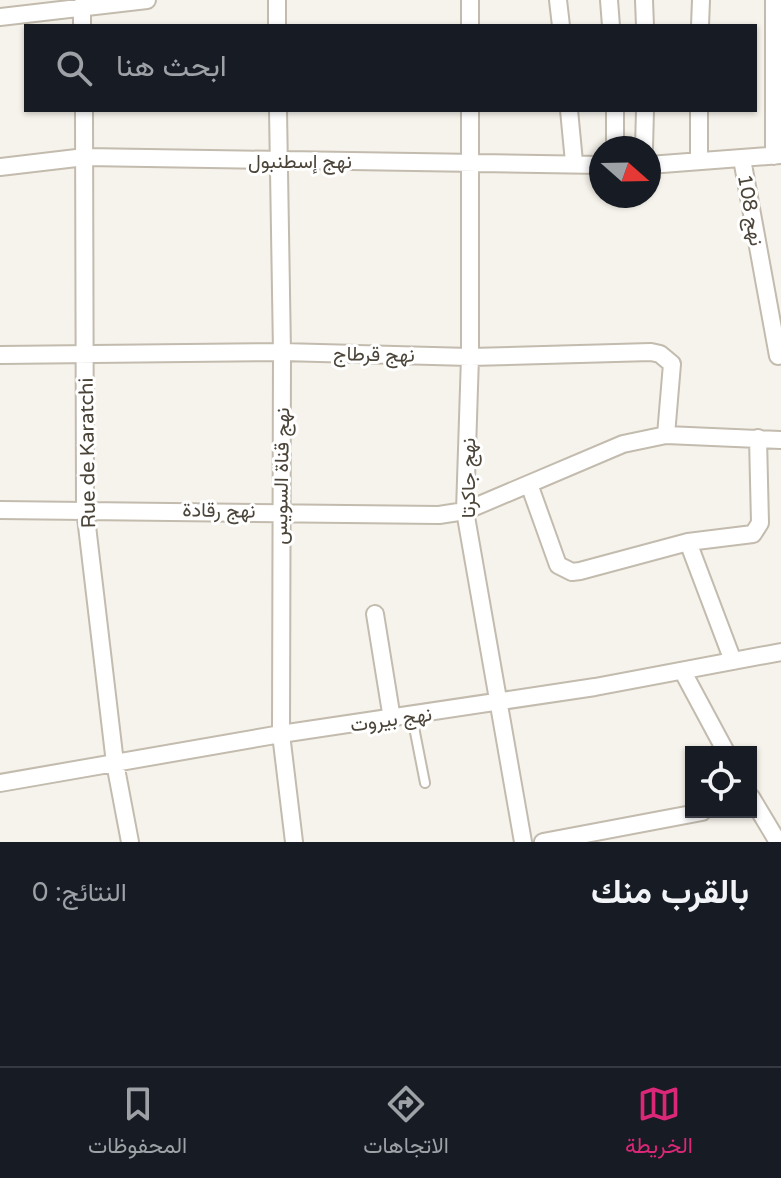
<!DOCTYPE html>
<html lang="ar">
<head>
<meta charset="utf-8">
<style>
	:root { --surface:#171b24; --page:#242831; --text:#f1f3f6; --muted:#9ea1a6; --line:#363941; --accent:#db2777 }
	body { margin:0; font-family:"Varela Round",Vazirmatn,sans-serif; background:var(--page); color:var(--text); direction:rtl }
	.controls { position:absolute; right:24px; bottom:24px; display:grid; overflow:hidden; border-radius:0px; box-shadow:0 2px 6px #0004 }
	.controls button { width:72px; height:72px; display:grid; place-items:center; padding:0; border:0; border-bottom:2px solid var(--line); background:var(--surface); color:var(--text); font:40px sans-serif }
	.compass { position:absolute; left:589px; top:136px; width:72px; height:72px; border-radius:50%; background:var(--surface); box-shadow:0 2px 6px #0004; rotate:110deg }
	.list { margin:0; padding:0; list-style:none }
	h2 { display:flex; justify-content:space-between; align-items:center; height:104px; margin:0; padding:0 32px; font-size:34px }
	h2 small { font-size:26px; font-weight:400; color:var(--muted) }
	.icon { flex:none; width:44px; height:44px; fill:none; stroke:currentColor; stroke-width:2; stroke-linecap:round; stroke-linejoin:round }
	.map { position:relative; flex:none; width:781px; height:842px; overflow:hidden; direction:ltr }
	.search { position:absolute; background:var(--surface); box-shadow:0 2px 6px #0004; left:24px; right:24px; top:24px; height:88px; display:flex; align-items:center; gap:20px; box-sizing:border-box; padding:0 28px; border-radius:0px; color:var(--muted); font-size:30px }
	.sheet { height:224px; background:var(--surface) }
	nav { display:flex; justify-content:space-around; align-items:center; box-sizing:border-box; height:112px; border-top:2px solid var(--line); background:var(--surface); font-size:22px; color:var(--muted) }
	nav a { display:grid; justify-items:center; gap:4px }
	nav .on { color:var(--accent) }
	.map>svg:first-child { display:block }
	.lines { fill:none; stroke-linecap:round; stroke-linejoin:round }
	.lane-casing { stroke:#c2bbae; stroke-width:12 }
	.street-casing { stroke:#c2bbae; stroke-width:20 }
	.lane { stroke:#fff; stroke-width:8 }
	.street { stroke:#fff; stroke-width:16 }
	.labels { text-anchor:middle; stroke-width:6; stroke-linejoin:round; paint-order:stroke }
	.street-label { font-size:20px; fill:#4b4439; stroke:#fff }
</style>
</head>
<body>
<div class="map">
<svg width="781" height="842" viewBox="0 0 781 842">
	<rect width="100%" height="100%" fill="#f6f3ec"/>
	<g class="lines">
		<defs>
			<path id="lane" d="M412 717 425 783"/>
			<path id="street" d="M277 0V26
				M558 0 561 26
				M609 0 611 26
				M644 0 645 26
				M774 0V156
				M82 5V26
				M0 17 147 0
				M470 26V0
				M700 26 701 0
				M84 110 85 509 115 763 130 842
				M278 110 282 352 281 734 294 842
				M470 110V357L465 511 523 842
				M569 110 574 162
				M615 110V148
				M699 110V161
				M644 148 645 110
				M742 159 778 356
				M649 165 781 155
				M0 167 85 157 601 165
				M0 355 282 352 470 357 651 352 660 354 672 364 666 435
				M529 484 558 565 572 572 580 571 688 542 753 534 760 523 758 438
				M0 510 439 515 465 511 623 444 666 435 781 440
				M688 542 733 661
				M375 614 392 719
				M683 672 726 752
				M0 783 281 734 595 687 781 652
				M751 797 778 842
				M543 842 702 812"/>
		</defs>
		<!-- lane casing -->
		<use href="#lane" class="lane-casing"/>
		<!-- street casing -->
		<use href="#street" class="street-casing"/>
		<!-- lane -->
		<use href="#lane" class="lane"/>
		<!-- street -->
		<use href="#street" class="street"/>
	</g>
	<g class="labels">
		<!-- street labels -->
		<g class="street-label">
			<text x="300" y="168">نهج إسطنبول</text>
			<text transform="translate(751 210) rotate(80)" y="7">نهج 108</text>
			<text transform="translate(374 354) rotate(1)" y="7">نهج قرطاج</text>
			<text transform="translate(87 453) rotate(-91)" y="7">Rue de Karatchi</text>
			<text transform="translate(281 476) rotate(-89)" y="7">نهج قناة السويس</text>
			<text transform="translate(468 478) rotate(-90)" y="7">نهج جاكرتا</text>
			<text transform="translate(219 510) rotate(1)" y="7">نهج رقادة</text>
			<text transform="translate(391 719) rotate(-8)" y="7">نهج بيروت</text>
		</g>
	</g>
</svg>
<div class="controls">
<button><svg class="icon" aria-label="locate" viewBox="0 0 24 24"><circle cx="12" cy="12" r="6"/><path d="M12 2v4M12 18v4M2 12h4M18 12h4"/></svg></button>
</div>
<svg class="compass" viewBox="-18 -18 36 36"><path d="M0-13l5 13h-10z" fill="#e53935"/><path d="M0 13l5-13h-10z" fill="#9ea1a6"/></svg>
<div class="search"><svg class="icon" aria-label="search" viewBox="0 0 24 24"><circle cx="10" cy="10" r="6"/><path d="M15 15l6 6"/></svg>ابحث هنا</div>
</div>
<section class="sheet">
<h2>بالقرب منك<small>النتائج: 0</small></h2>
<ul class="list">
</ul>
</section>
<nav>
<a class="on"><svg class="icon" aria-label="map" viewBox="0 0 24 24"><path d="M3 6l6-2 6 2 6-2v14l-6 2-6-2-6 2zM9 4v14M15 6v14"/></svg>الخريطة</a>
<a><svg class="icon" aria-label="directions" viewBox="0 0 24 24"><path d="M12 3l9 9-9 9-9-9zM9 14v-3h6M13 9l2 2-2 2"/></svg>الاتجاهات</a>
<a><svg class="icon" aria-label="saved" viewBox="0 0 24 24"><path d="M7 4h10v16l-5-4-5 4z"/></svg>المحفوظات</a>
</nav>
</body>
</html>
